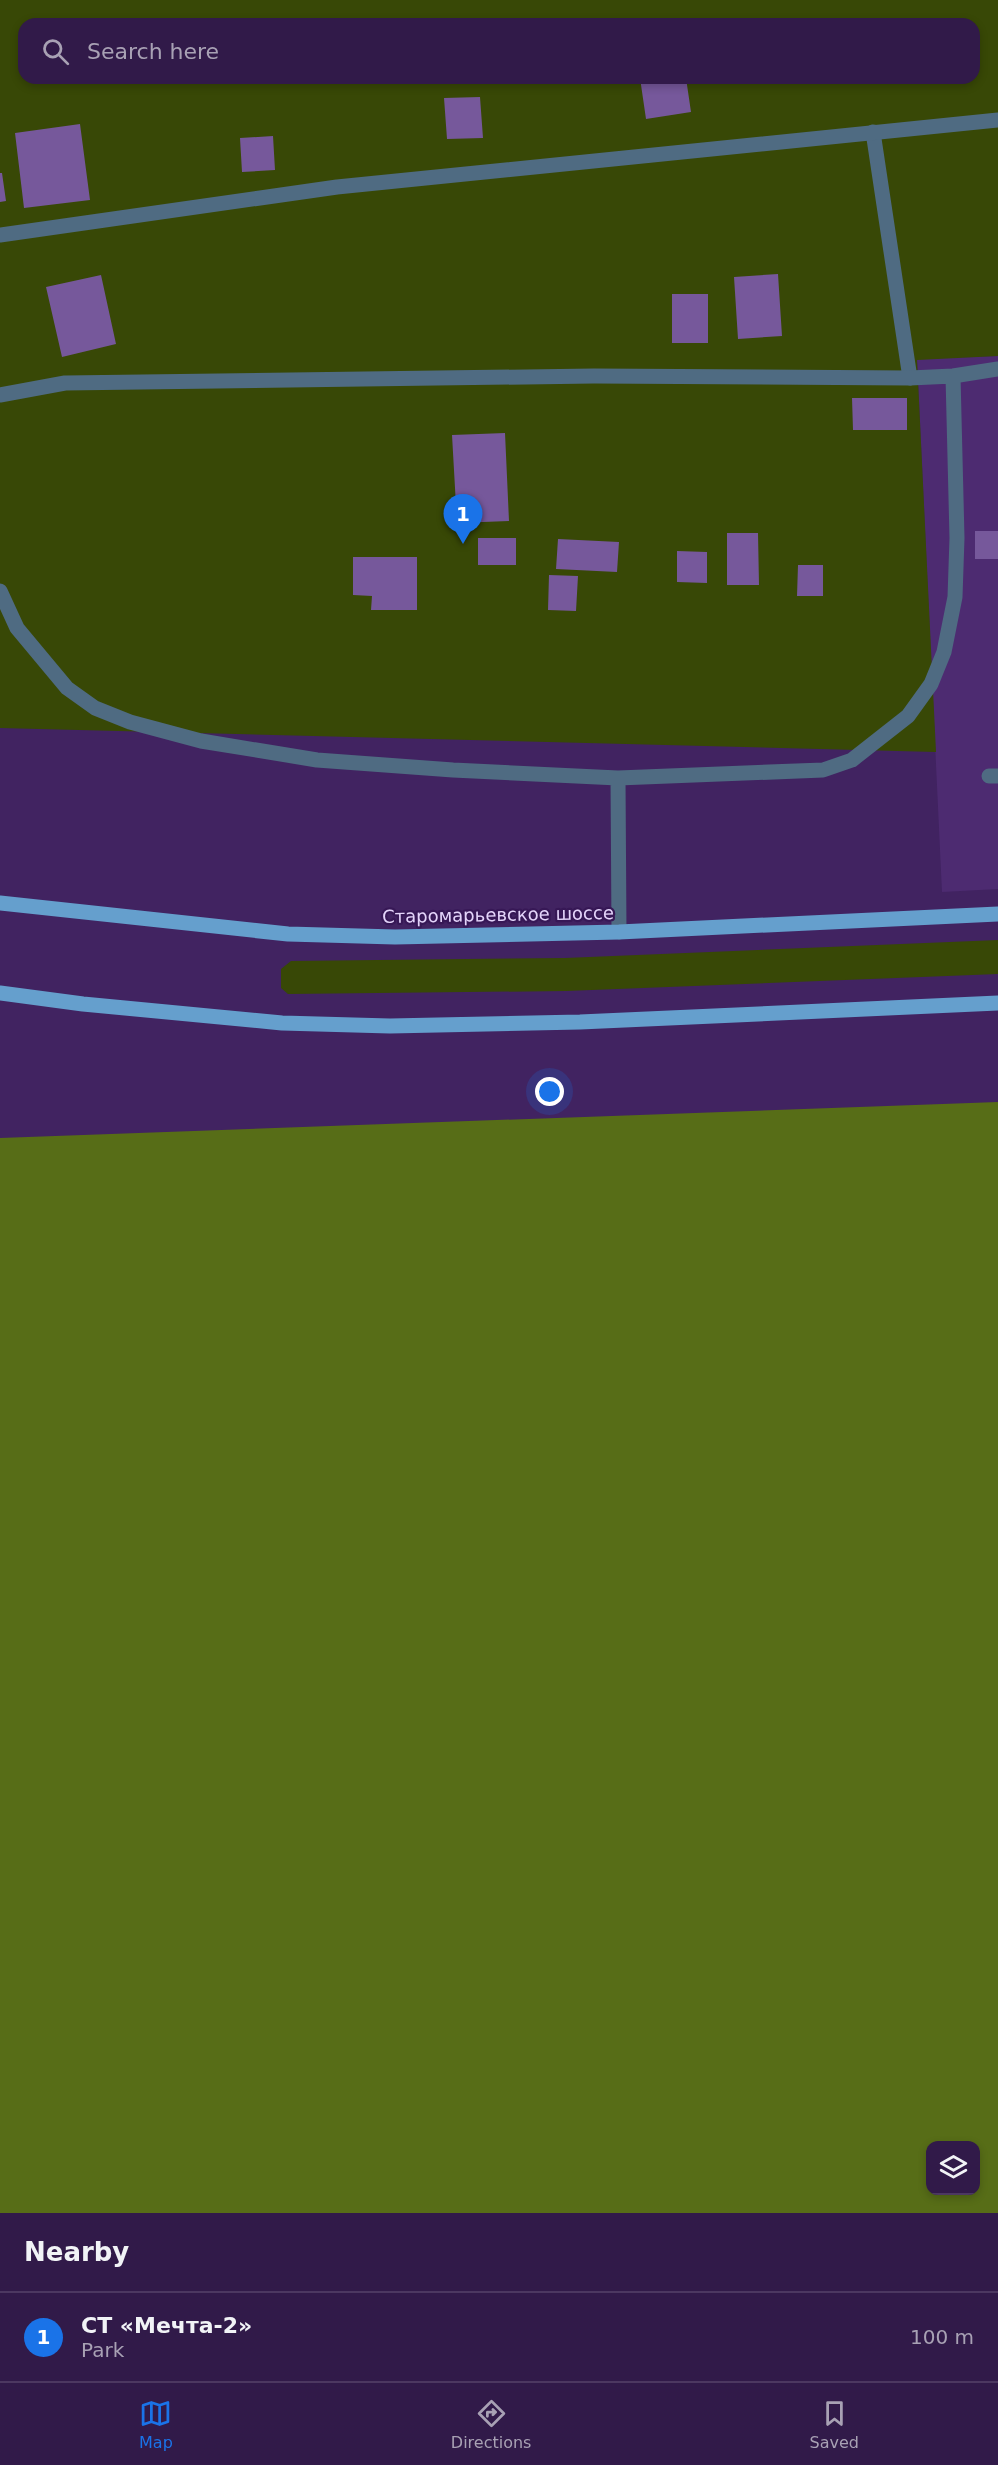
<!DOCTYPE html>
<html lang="en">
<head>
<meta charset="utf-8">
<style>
	:root { --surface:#311a49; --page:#3d2753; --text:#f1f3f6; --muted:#a8a1b4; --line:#4c3861; --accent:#1a73e8 }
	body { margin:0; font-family:"DejaVu Sans",sans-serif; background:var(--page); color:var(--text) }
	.controls { position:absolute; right:18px; bottom:18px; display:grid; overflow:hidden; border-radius:12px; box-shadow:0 3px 9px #0003 }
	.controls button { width:54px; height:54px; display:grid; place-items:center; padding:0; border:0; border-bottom:2px solid var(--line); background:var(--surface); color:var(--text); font:30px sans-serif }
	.you { position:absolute; left:550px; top:1092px; width:21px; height:21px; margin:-15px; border:4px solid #fff; border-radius:50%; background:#1a73e8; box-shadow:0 0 0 9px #1a73e833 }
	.badge { display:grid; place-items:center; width:39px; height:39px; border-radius:50%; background:var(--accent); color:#fff; font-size:20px; font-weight:700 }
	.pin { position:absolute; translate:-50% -50px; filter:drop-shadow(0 2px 3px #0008) }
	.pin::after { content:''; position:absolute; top:32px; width:21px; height:18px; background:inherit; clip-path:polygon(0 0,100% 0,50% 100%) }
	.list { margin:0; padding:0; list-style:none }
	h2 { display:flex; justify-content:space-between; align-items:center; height:78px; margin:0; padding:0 24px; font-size:26px }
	h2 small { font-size:20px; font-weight:400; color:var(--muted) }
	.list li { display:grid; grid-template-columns:39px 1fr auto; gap:18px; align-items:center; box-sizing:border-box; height:90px; padding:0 24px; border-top:2px solid var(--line) }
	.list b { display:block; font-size:22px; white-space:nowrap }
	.list p { margin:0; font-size:20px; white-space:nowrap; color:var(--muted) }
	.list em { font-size:20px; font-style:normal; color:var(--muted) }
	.icon { flex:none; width:33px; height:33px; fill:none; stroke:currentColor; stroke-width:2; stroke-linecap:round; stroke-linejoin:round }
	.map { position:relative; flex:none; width:998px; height:2213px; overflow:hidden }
	.search { position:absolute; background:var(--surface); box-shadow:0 3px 9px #0003; left:18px; right:18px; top:18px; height:66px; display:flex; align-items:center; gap:15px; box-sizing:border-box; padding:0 21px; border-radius:18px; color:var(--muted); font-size:22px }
	.sheet { height:168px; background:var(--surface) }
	nav { display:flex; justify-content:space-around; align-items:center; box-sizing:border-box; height:84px; border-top:2px solid var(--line); background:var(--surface); font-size:16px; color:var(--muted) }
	nav a { display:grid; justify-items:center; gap:3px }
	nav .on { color:var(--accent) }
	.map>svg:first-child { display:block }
	.built { fill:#4d2b71 }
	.green { fill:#384806; fill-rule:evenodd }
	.forest { fill:#576d17; fill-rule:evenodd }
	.building { fill:#76589b }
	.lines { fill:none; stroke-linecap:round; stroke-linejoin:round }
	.lane { stroke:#4f6b82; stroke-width:15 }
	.street { stroke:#4f6b82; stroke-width:15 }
	.primary { stroke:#659fcd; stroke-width:15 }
	.labels { text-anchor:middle; stroke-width:4.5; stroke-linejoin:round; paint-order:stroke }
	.street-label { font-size:18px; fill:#e4d4fa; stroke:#371856 }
</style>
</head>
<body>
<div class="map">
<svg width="998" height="2213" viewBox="0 0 998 2213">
	<rect width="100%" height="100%" fill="#412361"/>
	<!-- built -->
	<path class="built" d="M998 356V889L942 892 917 359Z"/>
	<!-- green -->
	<path class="green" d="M0 0H998V356L917 360 936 752 0 728ZM24 24H974V78H24Z
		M998 940V974L566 991 288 994 281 988V969L291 961 565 958Z"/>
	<!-- forest -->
	<path class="forest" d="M998 1102V2213H0V1138ZM930 2146H976V2190H930Z"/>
	<!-- building -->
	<path class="building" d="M640 78H686L691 112 646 119Z
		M480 97 483 138 447 139 444 98Z
		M80 124 90 200 24 208 15 133Z
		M273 136 275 170 242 172 240 138Z
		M0 173H2L6 201 0 202Z
		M778 274 782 336 738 339 734 277Z
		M101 275 116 344 62 357 46 287Z
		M672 294H708V343H672Z
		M852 398H907V430H853Z
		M505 433 509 521 457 523 452 435Z
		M975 531H998V559H975Z
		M727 533H758L759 585H727Z
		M478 538H516V565H478Z
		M558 539 619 542 617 572 556 569Z
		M677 551 707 552V583L677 582Z
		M353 557H417V610H371L372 596 353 595Z
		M798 565H823V596H797Z
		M549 575 578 576 576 611 548 610Z"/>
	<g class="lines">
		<!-- lane -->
		<path class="lane" d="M873 132 910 378
			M989 776H998"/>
		<!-- street -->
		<path class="street" d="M0 235 337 187 998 120
			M0 395 65 383 594 376 910 378 953 376 998 369
			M0 591 17 628 67 688 95 708 130 722 201 741 317 760 453 770 618 778 823 770 852 760 908 716 931 684 944 652 955 597 957 538 953 376
			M618 778 619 932"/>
		<!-- primary -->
		<path class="primary" d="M0 903 288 934 395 937 619 932 998 914
			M0 993 83 1004 282 1023 390 1026 580 1022 998 1003"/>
	</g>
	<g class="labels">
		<!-- street labels -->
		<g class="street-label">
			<text transform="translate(498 915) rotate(-1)" y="6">Старомарьевское шоссе</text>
		</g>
	</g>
</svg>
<div class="controls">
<button><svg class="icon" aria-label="layers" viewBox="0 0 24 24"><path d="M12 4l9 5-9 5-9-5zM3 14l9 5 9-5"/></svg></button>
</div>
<div class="you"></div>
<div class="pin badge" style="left:463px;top:544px">1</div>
<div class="search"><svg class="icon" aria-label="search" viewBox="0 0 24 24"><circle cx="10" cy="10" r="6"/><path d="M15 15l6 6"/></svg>Search here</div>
</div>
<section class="sheet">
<h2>Nearby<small></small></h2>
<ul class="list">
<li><span class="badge">1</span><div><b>СТ «Мечта-2»</b><p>Park</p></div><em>100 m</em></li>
</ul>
</section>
<nav>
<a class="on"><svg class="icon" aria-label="map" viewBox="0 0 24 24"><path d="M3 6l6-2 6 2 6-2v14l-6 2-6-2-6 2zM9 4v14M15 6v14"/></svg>Map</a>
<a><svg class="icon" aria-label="directions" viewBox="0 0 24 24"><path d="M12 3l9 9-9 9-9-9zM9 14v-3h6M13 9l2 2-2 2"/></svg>Directions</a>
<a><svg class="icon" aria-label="saved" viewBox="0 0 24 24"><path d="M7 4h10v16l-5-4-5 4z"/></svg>Saved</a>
</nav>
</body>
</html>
